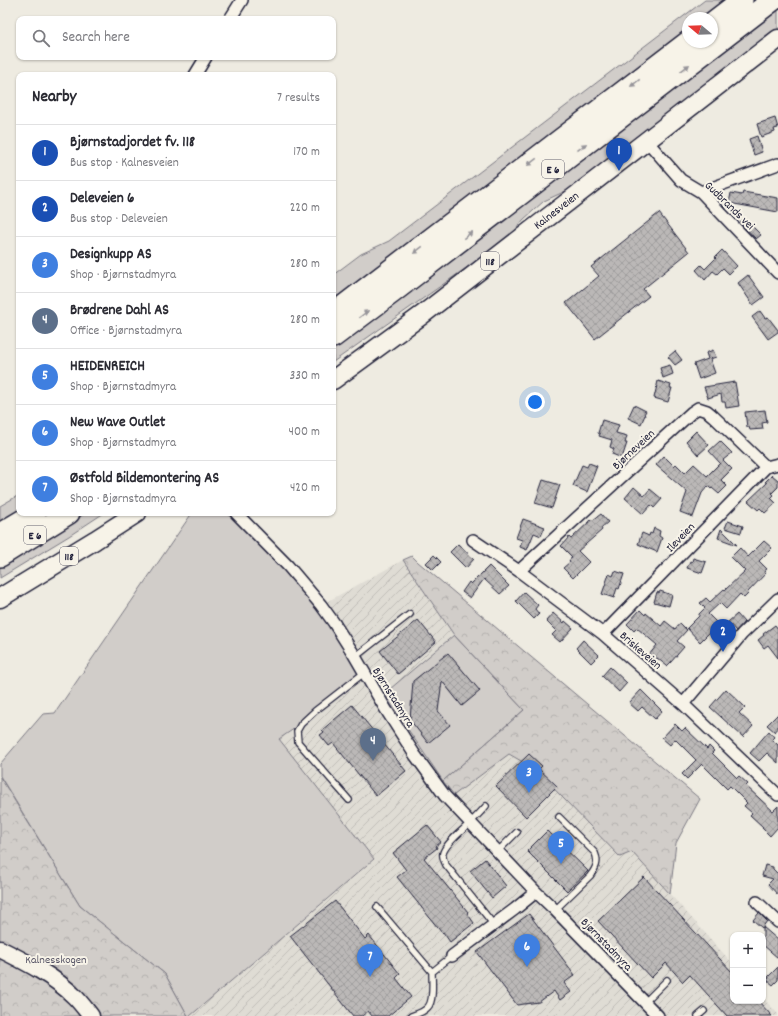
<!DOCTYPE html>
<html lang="en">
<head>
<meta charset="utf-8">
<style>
	:root { --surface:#fff; --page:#f2f2f3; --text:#2b2b33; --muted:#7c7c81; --line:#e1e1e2; --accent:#1f6fb2 }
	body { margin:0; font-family:Dekko,sans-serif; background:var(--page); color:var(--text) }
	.controls { position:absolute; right:12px; bottom:12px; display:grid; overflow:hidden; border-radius:8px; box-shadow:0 1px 3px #0004 }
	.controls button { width:36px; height:36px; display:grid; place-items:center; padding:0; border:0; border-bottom:1px solid var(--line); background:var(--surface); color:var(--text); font:20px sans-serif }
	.compass { position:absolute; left:682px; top:12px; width:36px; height:36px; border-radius:50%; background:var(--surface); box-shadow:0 1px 3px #0004; rotate:289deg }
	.you { position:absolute; left:535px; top:402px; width:14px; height:14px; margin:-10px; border:3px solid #fff; border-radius:50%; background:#1a73e8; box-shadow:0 0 0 6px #1a73e833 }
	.badge { display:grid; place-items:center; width:26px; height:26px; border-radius:50%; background:var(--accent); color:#fff; font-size:13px; font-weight:700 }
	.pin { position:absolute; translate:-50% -33px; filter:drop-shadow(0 1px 2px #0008) }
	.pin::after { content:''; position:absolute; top:21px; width:14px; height:12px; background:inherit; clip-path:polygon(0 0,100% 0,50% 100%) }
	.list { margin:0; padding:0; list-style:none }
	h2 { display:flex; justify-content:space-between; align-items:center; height:52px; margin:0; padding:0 16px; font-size:17px }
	h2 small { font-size:13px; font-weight:400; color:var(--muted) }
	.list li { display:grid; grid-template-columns:26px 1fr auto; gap:12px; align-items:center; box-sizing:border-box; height:56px; padding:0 16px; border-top:1px solid var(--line) }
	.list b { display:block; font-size:15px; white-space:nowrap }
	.list p { margin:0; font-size:13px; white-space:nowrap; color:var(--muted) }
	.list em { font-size:13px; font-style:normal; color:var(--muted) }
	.icon { flex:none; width:22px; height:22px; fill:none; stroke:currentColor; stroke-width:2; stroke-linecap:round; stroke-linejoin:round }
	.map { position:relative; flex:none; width:778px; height:1016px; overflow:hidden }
	.search { position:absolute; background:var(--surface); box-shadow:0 1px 3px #0004; left:16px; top:16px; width:320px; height:44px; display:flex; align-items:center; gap:10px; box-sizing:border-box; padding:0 14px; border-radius:8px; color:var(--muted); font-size:15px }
	.panel { position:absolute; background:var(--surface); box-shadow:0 1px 3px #0004; left:16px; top:72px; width:320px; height:444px; border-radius:8px }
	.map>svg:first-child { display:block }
	.industrial { fill:url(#industrial-furrows) }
	.grass { fill:#d1cdc9; stroke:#7a7882 }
	.forest { fill:url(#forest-crowns); stroke:#7a7882 }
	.building { fill:url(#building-cross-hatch); stroke:#22223b }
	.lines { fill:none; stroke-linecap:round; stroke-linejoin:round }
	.lane-casing { stroke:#22223b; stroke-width:8 }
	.street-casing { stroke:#22223b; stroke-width:14 }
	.secondary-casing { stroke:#22223b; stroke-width:19 }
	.primary-casing { stroke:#22223b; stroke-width:21 }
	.highway-casing { stroke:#22223b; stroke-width:24 }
	.lane { stroke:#f7f3e8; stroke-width:5.5 }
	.street { stroke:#f7f3e8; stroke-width:11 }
	.secondary { stroke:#f7f3e8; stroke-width:16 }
	.primary { stroke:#f7f3e8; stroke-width:18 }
	.highway { stroke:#f7f3e8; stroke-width:21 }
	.oneway { fill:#97959a }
	.labels { text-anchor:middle; stroke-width:4; stroke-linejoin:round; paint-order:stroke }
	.shield { fill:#f7f3e8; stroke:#62616f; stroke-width:1 }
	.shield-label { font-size:11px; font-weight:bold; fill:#22223b }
	.street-label { font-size:12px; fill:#22223b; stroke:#f7f3e8 }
	.park-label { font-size:12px; fill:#575566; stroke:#f7f3e8 }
</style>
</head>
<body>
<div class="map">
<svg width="778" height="1016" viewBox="0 0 778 1016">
	<defs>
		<pattern id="industrial-furrows" width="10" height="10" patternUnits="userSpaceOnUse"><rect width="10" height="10" fill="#dfdcd4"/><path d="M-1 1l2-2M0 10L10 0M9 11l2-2" fill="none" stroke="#bfbcb7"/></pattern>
		<pattern id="forest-crowns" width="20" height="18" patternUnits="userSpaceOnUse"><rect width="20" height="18" fill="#d1cdc9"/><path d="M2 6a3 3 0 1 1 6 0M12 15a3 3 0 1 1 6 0" fill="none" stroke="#b3b0ae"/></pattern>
		<pattern id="building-cross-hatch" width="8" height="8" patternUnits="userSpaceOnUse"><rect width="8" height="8" fill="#bbb8b7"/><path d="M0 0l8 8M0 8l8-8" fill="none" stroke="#a09e9e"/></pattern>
	</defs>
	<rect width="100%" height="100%" fill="#eeebe1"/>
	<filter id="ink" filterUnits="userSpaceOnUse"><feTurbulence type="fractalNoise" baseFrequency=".025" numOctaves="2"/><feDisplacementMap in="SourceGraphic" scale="8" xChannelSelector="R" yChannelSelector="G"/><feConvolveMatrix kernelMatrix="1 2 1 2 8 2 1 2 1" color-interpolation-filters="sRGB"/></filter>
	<g filter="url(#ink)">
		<!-- industrial -->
		<path class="industrial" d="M403 560 454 635 384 694 443 781 453 795 508 754 535 769 632 852 733 964V1001H763V998L778 1014V1016H190L374 860 279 739 301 724 321 605Z"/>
		<!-- grass -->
		<path class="grass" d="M705 0H726L703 18H688V29L333 302V275L361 254 389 241Z
			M778 7V31L570 189 544 201 523 220 510 237 333 362V348L458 255Z
			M19 495V512L0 523V506Z
			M86 513H104L69 536 0 578V568Z
			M192 513H236L288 566 364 673 301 724 279 739 374 859 190 1016H188L165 974 80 906 0 776V764L43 714 55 713Z
			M454 635 524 710 443 781 384 694Z"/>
		<!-- forest -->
		<path class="forest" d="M412 556 418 562 700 799 676 843 670 894 632 852 620 857 535 769 509 754 454 795 443 781 524 710 454 635 403 560Z
			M0 777 80 906 165 974 188 1016H0Z"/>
		<!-- building -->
		<path class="building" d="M775 118 778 128 774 129 775 132 761 137 757 124Z
			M757 136 762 152 754 155 749 139Z
			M743 192 778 198V212L729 203 731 193 742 195Z
			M659 213 689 252 643 289 649 296 595 339 566 303 599 276 591 267Z
			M744 218 761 235 756 239 740 222Z
			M722 250 737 266 729 274 723 268 717 274 713 271 705 280 696 270 701 265 705 269 716 258 715 257Z
			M748 275 764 297 753 305 738 283Z
			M760 311 765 318 768 317 778 330V332L768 339 752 317Z
			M713 350 716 357 710 359 715 373 699 379 694 364 708 359 706 353Z
			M675 351 682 360 675 365 668 357Z
			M670 365 673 374 663 378 660 368Z
			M658 381 671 385 670 388H672L668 402 654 398Z
			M735 382 739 406 726 408 725 402H722L721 394 708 398 704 387Z
			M634 405 646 411 644 414 645 415 641 424 628 418Z
			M765 410 767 422 762 423 763 429 750 430 749 427H747L745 412Z
			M602 420 619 425 616 433 627 436 625 443H627L622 458 612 454 614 449 610 447 612 440 599 436 600 434 598 433Z
			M696 431 709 445 698 455 686 441Z
			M720 441 732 453 723 460 732 469 721 480 727 486 719 494 712 488 711 489 708 486 702 493 693 517 680 512 687 492 656 465 664 456 674 466 676 464 685 473 694 464 707 476 720 463 709 451Z
			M589 463 597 466 587 492 573 486 582 465 587 467Z
			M772 475 778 480V487L772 493 774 495 771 498 776 503 765 513 760 508 758 510 748 501 767 483 765 482Z
			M543 480 560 485 552 508 535 503Z
			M634 487 644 496 650 489 662 499 654 508 651 505 643 514 625 498Z
			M601 514 608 522 601 528 602 530 578 551 589 562 573 578 563 568 570 562 569 561 572 557 561 546 569 537 571 539 592 519 593 520Z
			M523 519 545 527 541 536 534 533 527 550 520 547 522 540 516 538Z
			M728 521 743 526 741 533 725 528Z
			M654 528 660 531 659 536 662 538 657 552 638 544 642 533 649 536 650 533 652 534Z
			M721 529 737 545 718 538Z
			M764 541 772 548 759 561 767 569 764 571 766 573 748 592 749 593 744 598 740 594 726 609 720 603 708 614 718 624 700 642 687 628 699 616V614L705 608 700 603 706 598 710 602 724 589 725 590 745 571 731 557 740 548 748 557Z
			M458 544 474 559 466 568 450 552Z
			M434 555 441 562 433 570 426 563Z
			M693 558 706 562 702 573 687 568 690 561 692 562Z
			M489 566 509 586 500 594 484 579 470 598 462 592 469 582 471 584Z
			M615 571 624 574 619 589 617 588 614 598 602 594 609 574 613 576Z
			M660 591 672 595 669 606 654 602 657 592 659 593Z
			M524 592 538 605 535 609 539 614 534 619 516 601Z
			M640 610 645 615 646 613 661 626 665 621 675 629 680 623 687 630 677 641 684 647 671 662 667 666 657 658 654 661 648 656 657 645 637 628 634 631 627 624Z
			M553 613 564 623 565 621 573 628 560 642 552 635 556 631 546 621Z
			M737 614 744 622 736 631 728 622Z
			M418 620 436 642 398 674 380 651Z
			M775 625 778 629V658L768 645 764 648 758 640 764 635 763 634Z
			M583 640 599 655 591 663 576 648Z
			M448 653 480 691 462 706 442 681 438 711 450 725 428 743 410 720 413 681Z
			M610 667 627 683 619 692 602 676Z
			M726 689 745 707 739 713 753 726 743 737 710 707Z
			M641 690 662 711 655 719 642 707 638 711 629 703Z
			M352 705 406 771 376 796 333 743 329 746 320 735 324 732 322 730Z
			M778 714V728L775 732 767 725Z
			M675 724 682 731 685 728 707 749 709 746 714 751 712 753 737 778 739 776 748 784 746 786 773 811 778 806V827L770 836 762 828 763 827 750 815 752 813 744 806 747 803 730 786 727 789 702 764 687 779 682 774 696 760 675 739 670 745 662 738Z
			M769 731 774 737 772 739 778 745V763L767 753 759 761 750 753Z
			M529 754 542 766 539 769 557 786 526 817 496 786Z
			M427 825 441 842 436 846 437 848 424 858 468 912 467 913 474 923 450 942 443 932 442 933 397 877 406 870 393 853Z
			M547 831 588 871 567 891 527 851Z
			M485 859 506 886 492 898 470 871Z
			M765 865 773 867V869L778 874V895L768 884 773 879 762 876Z
			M644 877 733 973V1001H758L772 1016H727L690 975 683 982 666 963 651 978 598 921Z
			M335 901 365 939 369 935 400 974 396 978 411 997 388 1016H372L368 1011 362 1016H353L290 936Z
			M759 913 767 921 762 928 753 920Z
			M529 914 575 975 564 983 571 992 560 1000 554 991 539 1002 517 1005 477 952Z
			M763 927 778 940V958L763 945Z
			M778 967V980L773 985 767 980 769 978 768 977Z"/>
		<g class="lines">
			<defs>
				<path id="lane" d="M355 657 410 614
					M349 800 298 742 297 731 301 724 315 711 364 673
					M486 806C481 812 475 818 469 824 462 831 446 843 443 853 442 857 444 861 446 865L494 925
					M498 851 517 832
					M377 907 432 972C432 981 434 1001 428 1007 424 1012 417 1014 411 1016
					M555 910 590 876C596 868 599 862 595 853L559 817
					M432 972 452 956
					M645 1002 667 980
					M698 1016 704 1011"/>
				<path id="street" d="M230 19 242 0
					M195 75 206 57
					M646 140 681 180 701 192 778 273
					M701 192 778 164
					M236 513 288 566 321 605 334 623 353 653 385 708 415 755 445 796 536 892 555 910 658 1016
					M473 540 519 571 603 634 683 704 778 795
					M519 571 692 412 698 408 707 411 713 416 766 467
					M603 634 766 467 778 464
					M683 704 742 634 778 599
					M757 902 778 922
					M452 956 515 909 536 892"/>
				<path id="secondary" d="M0 949C26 962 54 976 75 997 81 1003 86 1010 91 1016"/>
				<path id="primary" d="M333 380 422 315 778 39
					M0 598 95 540 137 513"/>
				<path id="highway" d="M712 23 742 0
					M333 314 688 42
					M333 337 393 292 773 0
					M0 534 35 513
					M0 556 69 513"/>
			</defs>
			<!-- lane casing -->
			<use href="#lane" class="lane-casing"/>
			<!-- street casing -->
			<use href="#street" class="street-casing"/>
			<!-- secondary casing -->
			<use href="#secondary" class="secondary-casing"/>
			<!-- primary casing -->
			<use href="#primary" class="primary-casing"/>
			<!-- highway casing -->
			<use href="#highway" class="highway-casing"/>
			<!-- lane -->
			<use href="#lane" class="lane"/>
			<!-- street -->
			<use href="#street" class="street"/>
			<!-- secondary -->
			<use href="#secondary" class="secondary"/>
			<!-- primary -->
			<use href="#primary" class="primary"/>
			<!-- highway -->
			<use href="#highway" class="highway"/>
		</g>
		<!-- one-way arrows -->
		<defs><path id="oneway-solid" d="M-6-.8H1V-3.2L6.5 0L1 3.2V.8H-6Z"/></defs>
		<g class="oneway">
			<use href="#oneway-solid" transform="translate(685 68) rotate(-38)"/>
			<use href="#oneway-solid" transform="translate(635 83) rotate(142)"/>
			<use href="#oneway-solid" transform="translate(582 147) rotate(-38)"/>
			<use href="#oneway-solid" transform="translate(532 162) rotate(142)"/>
			<use href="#oneway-solid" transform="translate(468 235) rotate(-38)"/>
			<use href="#oneway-solid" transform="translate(418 250) rotate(142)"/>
			<use href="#oneway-solid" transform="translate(364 314) rotate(-37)"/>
		</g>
	</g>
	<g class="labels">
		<!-- shield labels -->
		<g class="shield">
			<rect x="542" y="160" width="22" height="18" rx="3"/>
			<rect x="481" y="252" width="18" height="18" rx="3"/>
			<rect x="24" y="526" width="22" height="18" rx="3"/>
			<rect x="60" y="547" width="18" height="18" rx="3"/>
		</g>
		<g class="shield-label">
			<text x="553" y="173">E 6</text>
			<text x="490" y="265">118</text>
			<text x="35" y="539">E 6</text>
			<text x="69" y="560">118</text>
		</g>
		<!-- street labels -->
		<g class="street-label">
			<text transform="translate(730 205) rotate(44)" y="4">Gudbrands vei</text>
			<text transform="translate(556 210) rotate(-38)" y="4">Kalnesveien</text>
			<text transform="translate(633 449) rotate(-43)" y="4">Bjørneveien</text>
			<text transform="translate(680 537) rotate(-46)" y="4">Ileveien</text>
			<text transform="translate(641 650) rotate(41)" y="4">Briskeveien</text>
			<text transform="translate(394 697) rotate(58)" y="4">Bjørnstadmyra</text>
			<text transform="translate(607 944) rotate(46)" y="4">Bjørnstadmyra</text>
		</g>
		<!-- park labels -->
		<g class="park-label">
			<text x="56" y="963">Kalnesskogen</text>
		</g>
	</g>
</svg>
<div class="controls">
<button>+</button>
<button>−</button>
</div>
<svg class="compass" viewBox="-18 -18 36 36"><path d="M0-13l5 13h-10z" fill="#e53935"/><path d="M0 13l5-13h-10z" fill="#7c7c81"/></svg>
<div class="you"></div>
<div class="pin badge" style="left:619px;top:171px;background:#1a4fb4">1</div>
<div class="pin badge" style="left:723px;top:652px;background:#1a4fb4">2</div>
<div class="pin badge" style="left:529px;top:793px;background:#3f7fe0">3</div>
<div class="pin badge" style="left:373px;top:761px;background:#5c6f8a">4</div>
<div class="pin badge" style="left:561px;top:864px;background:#3f7fe0">5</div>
<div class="pin badge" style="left:527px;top:967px;background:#3f7fe0">6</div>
<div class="pin badge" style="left:370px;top:977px;background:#3f7fe0">7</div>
<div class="search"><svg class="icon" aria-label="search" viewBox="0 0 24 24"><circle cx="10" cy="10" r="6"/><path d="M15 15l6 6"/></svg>Search here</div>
<section class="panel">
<h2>Nearby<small>7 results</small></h2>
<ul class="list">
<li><span class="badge" style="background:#1a4fb4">1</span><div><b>Bjørnstadjordet fv. 118</b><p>Bus stop · Kalnesveien</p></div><em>170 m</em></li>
<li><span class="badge" style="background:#1a4fb4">2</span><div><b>Deleveien 6</b><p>Bus stop · Deleveien</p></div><em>220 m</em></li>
<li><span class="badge" style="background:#3f7fe0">3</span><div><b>Designkupp AS</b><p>Shop · Bjørnstadmyra</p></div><em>280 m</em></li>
<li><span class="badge" style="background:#5c6f8a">4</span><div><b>Brødrene Dahl AS</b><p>Office · Bjørnstadmyra</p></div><em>280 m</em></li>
<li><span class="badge" style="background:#3f7fe0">5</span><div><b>HEIDENREICH</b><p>Shop · Bjørnstadmyra</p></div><em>330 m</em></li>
<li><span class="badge" style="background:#3f7fe0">6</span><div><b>New Wave Outlet</b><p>Shop · Bjørnstadmyra</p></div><em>400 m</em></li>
<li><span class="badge" style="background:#3f7fe0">7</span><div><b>Østfold Bildemontering AS</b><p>Shop · Bjørnstadmyra</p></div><em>420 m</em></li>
</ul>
</section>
</div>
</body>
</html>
